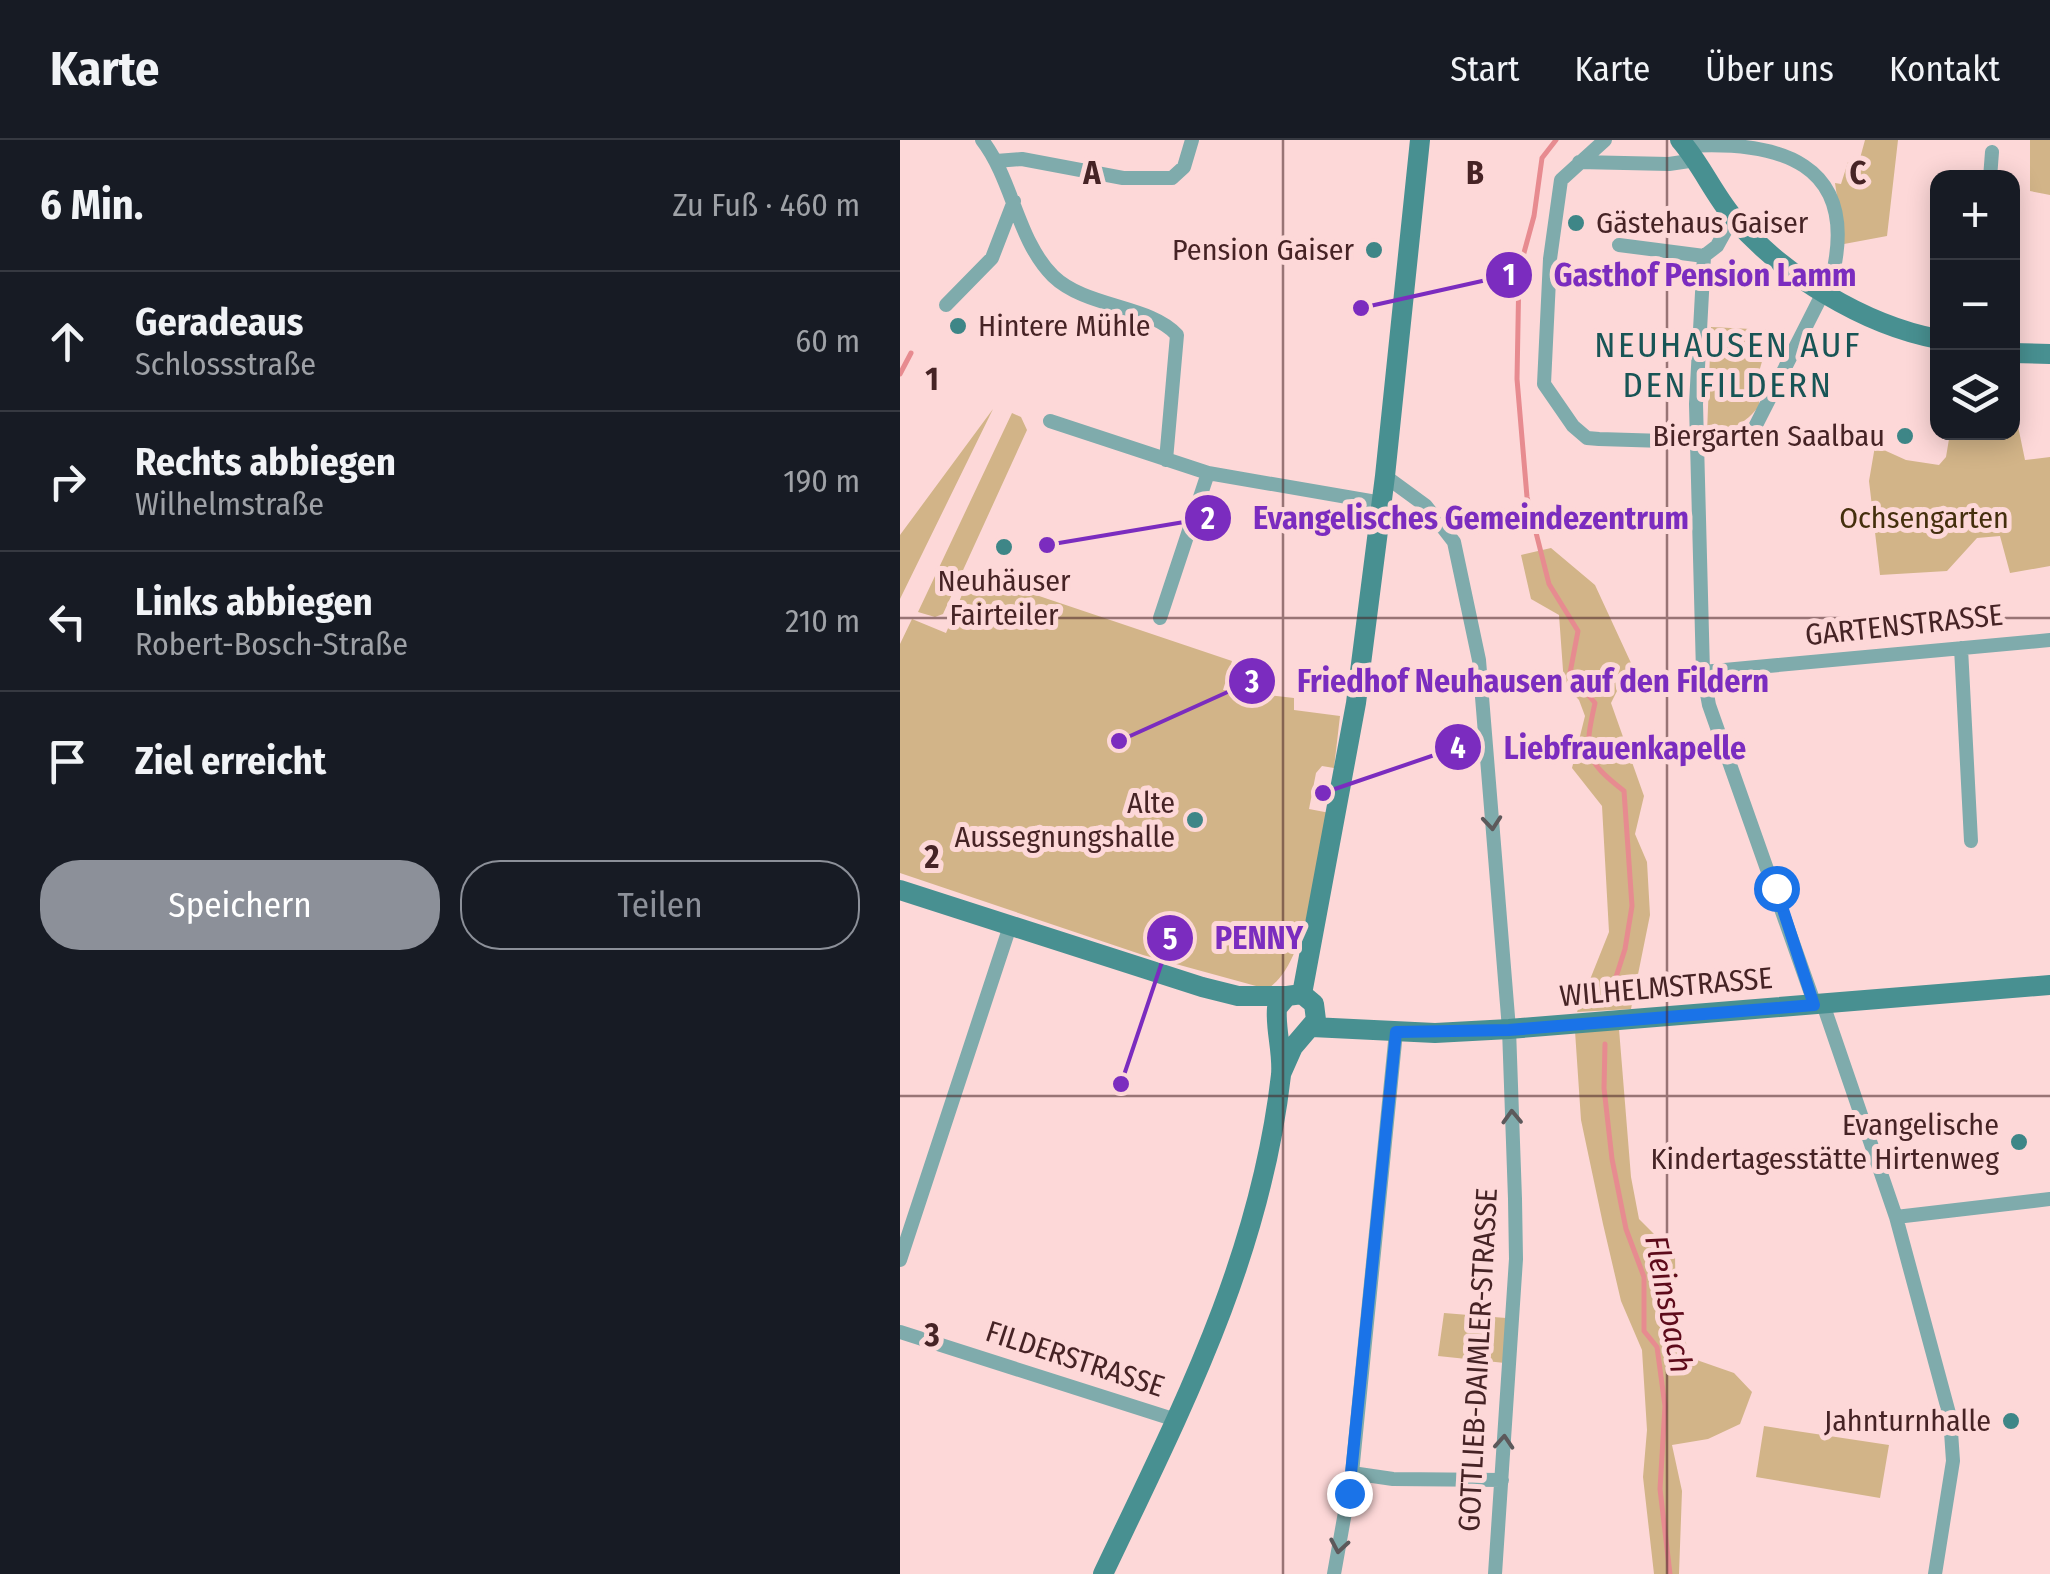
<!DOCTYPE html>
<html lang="de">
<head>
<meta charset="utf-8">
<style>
	:root { --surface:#171b24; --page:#242831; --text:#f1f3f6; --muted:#9ea1a6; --line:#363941; --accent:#8c9099 }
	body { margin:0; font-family:"Fira Sans Condensed",sans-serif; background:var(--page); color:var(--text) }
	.controls { position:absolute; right:30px; top:30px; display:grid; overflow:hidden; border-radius:20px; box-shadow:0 5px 25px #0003 }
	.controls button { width:90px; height:90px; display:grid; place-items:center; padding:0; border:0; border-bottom:2px solid var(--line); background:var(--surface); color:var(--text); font:50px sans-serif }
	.stop { position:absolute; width:30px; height:30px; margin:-22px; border:8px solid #1a73e8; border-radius:50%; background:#fff }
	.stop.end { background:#1a73e8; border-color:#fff; box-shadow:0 2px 10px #0008 }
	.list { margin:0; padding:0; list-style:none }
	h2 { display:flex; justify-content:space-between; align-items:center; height:130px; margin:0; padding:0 40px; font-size:42px }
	h2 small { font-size:32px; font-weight:400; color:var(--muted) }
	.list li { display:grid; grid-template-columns:65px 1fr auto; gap:30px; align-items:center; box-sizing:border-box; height:140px; padding:0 40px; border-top:2px solid var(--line) }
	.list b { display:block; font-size:38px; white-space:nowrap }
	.list p { margin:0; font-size:32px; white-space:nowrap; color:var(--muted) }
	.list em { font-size:32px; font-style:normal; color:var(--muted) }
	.actions { display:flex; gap:20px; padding:30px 40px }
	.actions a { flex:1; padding:22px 0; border:2px solid var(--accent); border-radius:40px; text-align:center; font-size:35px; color:var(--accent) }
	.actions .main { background:var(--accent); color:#fff }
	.icon { flex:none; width:55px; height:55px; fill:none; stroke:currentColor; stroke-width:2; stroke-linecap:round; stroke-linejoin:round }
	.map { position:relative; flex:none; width:1150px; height:1434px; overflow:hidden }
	header { display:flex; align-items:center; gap:60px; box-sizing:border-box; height:140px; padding:0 50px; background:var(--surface); border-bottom:2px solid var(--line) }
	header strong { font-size:48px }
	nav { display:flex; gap:55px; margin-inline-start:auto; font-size:35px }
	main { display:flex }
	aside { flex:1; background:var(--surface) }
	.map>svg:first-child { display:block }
	.green { fill:#d2b488 }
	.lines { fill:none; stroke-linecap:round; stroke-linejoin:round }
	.stream { stroke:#e78b90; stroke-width:5 }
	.street { stroke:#7fabac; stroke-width:14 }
	.secondary { stroke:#489091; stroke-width:20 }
	.oneway { stroke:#5d595b }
	.route { stroke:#1a73e8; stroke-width:12 }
	.grid { fill:none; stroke:#462325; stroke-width:2.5; stroke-opacity:0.55 }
	.poi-dot { fill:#3e8687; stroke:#fdd8d8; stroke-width:4 }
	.labels { text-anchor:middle; stroke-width:10; stroke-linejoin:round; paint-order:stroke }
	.poi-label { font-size:30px; fill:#462325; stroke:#fdd8d8; text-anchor:end }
	.park-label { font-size:30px; fill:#442f0d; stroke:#fdd8d8 }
	.street-label { font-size:30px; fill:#462325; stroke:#fdd8d8 }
	.water-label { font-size:32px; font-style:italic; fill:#5e0b1b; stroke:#fdd8d8 }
	.quarter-label { font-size:35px; letter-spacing:2.5px; fill:#185556; stroke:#fdd8d8 }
	.grid-label { font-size:32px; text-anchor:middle; font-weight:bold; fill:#462325; stroke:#fdd8d8; stroke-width:10; stroke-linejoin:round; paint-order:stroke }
	.leader { fill:none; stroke:#7b2cbf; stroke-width:4 }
	.callout-dot { fill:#7b2cbf; stroke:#fdd8d8; stroke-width:4 }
	.mark-label { font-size:30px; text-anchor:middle; font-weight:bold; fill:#fff }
	.callout-label { font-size:32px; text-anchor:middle; font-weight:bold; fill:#7b2cbf; stroke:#fdd8d8; stroke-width:10; stroke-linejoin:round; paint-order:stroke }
</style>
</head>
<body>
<header>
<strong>Karte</strong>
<nav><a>Start</a><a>Karte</a><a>Über uns</a><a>Kontakt</a></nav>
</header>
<main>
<aside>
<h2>6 Min.<small>Zu Fuß · 460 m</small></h2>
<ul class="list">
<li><svg class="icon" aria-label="ahead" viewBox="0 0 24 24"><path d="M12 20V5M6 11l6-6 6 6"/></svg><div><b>Geradeaus</b><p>Schlossstraße</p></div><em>60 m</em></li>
<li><svg class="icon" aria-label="right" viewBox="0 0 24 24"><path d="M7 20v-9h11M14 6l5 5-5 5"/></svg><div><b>Rechts abbiegen</b><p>Wilhelmstraße</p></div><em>190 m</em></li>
<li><svg class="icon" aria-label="left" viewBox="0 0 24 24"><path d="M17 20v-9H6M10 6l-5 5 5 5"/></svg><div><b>Links abbiegen</b><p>Robert-Bosch-Straße</p></div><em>210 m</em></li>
<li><svg class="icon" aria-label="arrive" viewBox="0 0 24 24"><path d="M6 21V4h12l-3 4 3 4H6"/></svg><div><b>Ziel erreicht</b></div></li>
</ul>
<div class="actions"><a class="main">Speichern</a><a>Teilen</a></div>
</aside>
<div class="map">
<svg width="1150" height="1434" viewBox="0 0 1150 1434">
	<rect width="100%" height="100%" fill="#fdd8d8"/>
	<!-- green -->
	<path class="green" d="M965 0H998L987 96 944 104 935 43 941 44 948 22H959Z
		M1130 0H1150V55L1130 51Z
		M811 187 871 190 855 246 860 265C845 284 831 291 807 294Z
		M1113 262 1125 320 1150 317V426L1110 433 1100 396 1077 398 1047 431 980 435 969 341 975 306 1006 320 1039 325 1046 317 1050 293 1112 292Z
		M93 269 0 459V395Z
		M112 273 121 277 127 290 43 474 35 477 18 472Z
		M651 408 695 445 731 523 711 563 744 656 735 694 747 722 750 775 731 869 677 872 709 792 702 666 672 628 685 576 679 560 664 544 659 475 631 459 621 415Z
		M71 433 332 521 323 550 394 558V570L440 576 434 628 422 626 416 633 409 669 430 673C419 716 406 828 367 849L243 815 0 733V504L12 479 46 493Z
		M719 889 731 1037 739 1079 775 1115 776 1174 791 1218 834 1233 852 1252 840 1284 808 1299 772 1305 782 1351 779 1434H754L743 1337 747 1290 742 1210 721 1161 703 1084 681 980 675 891Z
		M544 1173 606 1178 605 1223 538 1216Z
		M864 1286 989 1305 980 1358 856 1337Z"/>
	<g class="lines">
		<!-- stream -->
		<path class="stream" d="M656 0 642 18 634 76 619 131 617 239 627 357 649 444 678 491 670 533 695 563C684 612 684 620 724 651L732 766 725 809 708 862
			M0 234 11 213
			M705 904 704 948 712 1019 726 1089 744 1137V1191L757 1207 765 1266 760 1349 770 1434"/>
		<!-- street -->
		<path class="street" d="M82 0C113 40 117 100 153 136 186 168 250 165 277 195L266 320
			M705 0 661 40 650 119 644 244 673 286 687 298 699 299 797 302 833 298 854 289 933 133C958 23 880 0 785 6
			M96 21 122 19 223 38H272L284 27 292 0
			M679 22 769 24 796 20
			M1090 38 1092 12
			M719 105 804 116 817 106 833 77
			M804 116 796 264 803 532 809 565 915 865
			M46 165 92 118 114 61
			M150 281 308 333 482 363
			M485 336 526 366 554 402 579 520 609 889 615 1059 616 1119 595 1434
			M260 478 308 333
			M1061 508 1071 701
			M803 532 1150 500
			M923 864 996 1077 1050 1277 1053 1321 1035 1434
			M996 1077 1150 1059
			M0 1120 110 786
			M0 1192 276 1280
			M452 1333 493 1339 602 1340
			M434 1434 452 1333 496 892"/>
		<!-- secondary -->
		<path class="secondary" d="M780 0C801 24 813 53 833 77 882 135 964 185 1038 199
			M1112 213 1150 214
			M0 750 302 847 338 856H387
			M402 854 456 563 485 336 520 0
			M412 887 535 893 609 889 1150 845
			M203 1434C281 1270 360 1119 381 935 383 912 375 889 377 868L387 856 402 854 414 864 416 880 393 907 381 934"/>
	</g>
	<!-- one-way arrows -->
	<defs><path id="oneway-chevron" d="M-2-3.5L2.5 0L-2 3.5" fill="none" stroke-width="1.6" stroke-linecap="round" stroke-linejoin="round" transform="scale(2.5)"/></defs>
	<g class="oneway">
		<use href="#oneway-chevron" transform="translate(592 683) rotate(85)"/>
		<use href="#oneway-chevron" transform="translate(612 977) rotate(-92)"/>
		<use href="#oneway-chevron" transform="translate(604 1302) rotate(-86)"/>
		<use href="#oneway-chevron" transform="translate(439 1406) rotate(100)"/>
	</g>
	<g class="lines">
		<!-- route -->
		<path class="route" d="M449 1353 496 892 609 890 914 865 876 748"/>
	</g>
	<!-- grid -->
	<path class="grid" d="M383 0V1434M767 0V1434M0 478H1150M0 956H1150"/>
	<!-- markers -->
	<g class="poi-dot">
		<circle cx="676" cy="83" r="10"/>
		<circle cx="474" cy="110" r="10"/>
		<circle cx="58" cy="186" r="10"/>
		<circle cx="1005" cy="296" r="10"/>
		<circle cx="104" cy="407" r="10"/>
		<circle cx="295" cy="680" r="10"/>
		<circle cx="1119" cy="1002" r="10"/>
		<circle cx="1111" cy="1281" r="10"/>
	</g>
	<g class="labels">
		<!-- poi labels -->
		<g class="poi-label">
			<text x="696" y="93" text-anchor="start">Gästehaus Gaiser</text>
			<text x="454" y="120">Pension Gaiser</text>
			<text x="78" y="196" text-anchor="start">Hintere Mühle</text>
			<text x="985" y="306">Biergarten Saalbau</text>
			<text x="104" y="451" text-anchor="middle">Neuhäuser<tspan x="104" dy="34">Fairteiler</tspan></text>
			<text x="275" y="673">Alte<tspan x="275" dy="34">Aussegnungshalle</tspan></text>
			<text x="1099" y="995">Evangelische<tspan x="1099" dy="34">Kindertagesstätte Hirtenweg</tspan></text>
			<text x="1091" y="1291">Jahnturnhalle</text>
		</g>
		<!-- park labels -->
		<g class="park-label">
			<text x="1024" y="388">Ochsengarten</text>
		</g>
		<!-- street labels -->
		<g class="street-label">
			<text transform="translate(1004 485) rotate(-6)" y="10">GARTENSTRASSE</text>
			<text transform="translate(766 847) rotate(-5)" y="10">WILHELMSTRASSE</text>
			<text transform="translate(175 1219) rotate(18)" y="10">FILDERSTRASSE</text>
			<text transform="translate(578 1220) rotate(-87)" y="10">GOTTLIEB-DAIMLER-STRASSE</text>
		</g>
		<!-- water labels -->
		<g class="water-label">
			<text transform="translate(769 1164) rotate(79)" y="11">Fleinsbach</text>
		</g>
		<!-- quarter labels -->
		<g class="quarter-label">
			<text x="828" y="217">NEUHAUSEN AUF<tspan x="828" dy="40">DEN FILDERN</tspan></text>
		</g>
	</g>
	<g class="grid-label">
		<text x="192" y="44">A</text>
		<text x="575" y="44">B</text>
		<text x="958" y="44">C</text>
		<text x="32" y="250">1</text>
		<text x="32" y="728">2</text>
		<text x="32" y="1206">3</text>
	</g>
	<!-- callouts -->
	<path class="leader" d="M461 168L609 135M147 405L308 378M219 601L352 541M423 653L558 607M221 944L270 798"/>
	<g class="callout-dot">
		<circle cx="461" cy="168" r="10"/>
		<circle cx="147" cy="405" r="10"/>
		<circle cx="219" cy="601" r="10"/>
		<circle cx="423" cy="653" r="10"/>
		<circle cx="221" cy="944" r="10"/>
		<circle cx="609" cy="135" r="25"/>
		<circle cx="308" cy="378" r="25"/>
		<circle cx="352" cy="541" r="25"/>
		<circle cx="558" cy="607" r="25"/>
		<circle cx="270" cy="798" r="25"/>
	</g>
	<g class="mark-label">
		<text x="609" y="145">1</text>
		<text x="308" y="389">2</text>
		<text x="352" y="552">3</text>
		<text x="558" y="618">4</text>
		<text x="270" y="809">5</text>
	</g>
	<g class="callout-label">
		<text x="805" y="146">Gasthof Pension Lamm</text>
		<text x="571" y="389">Evangelisches Gemeindezentrum</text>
		<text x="633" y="552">Friedhof Neuhausen auf den Fildern</text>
		<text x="725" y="619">Liebfrauenkapelle</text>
		<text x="359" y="809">PENNY</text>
	</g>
</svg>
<div class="controls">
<button>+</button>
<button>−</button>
<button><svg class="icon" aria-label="layers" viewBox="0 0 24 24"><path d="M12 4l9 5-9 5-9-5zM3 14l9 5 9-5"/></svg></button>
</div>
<div class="stop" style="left:876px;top:748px"></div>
<div class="stop end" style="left:449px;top:1353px"></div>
</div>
</main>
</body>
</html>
